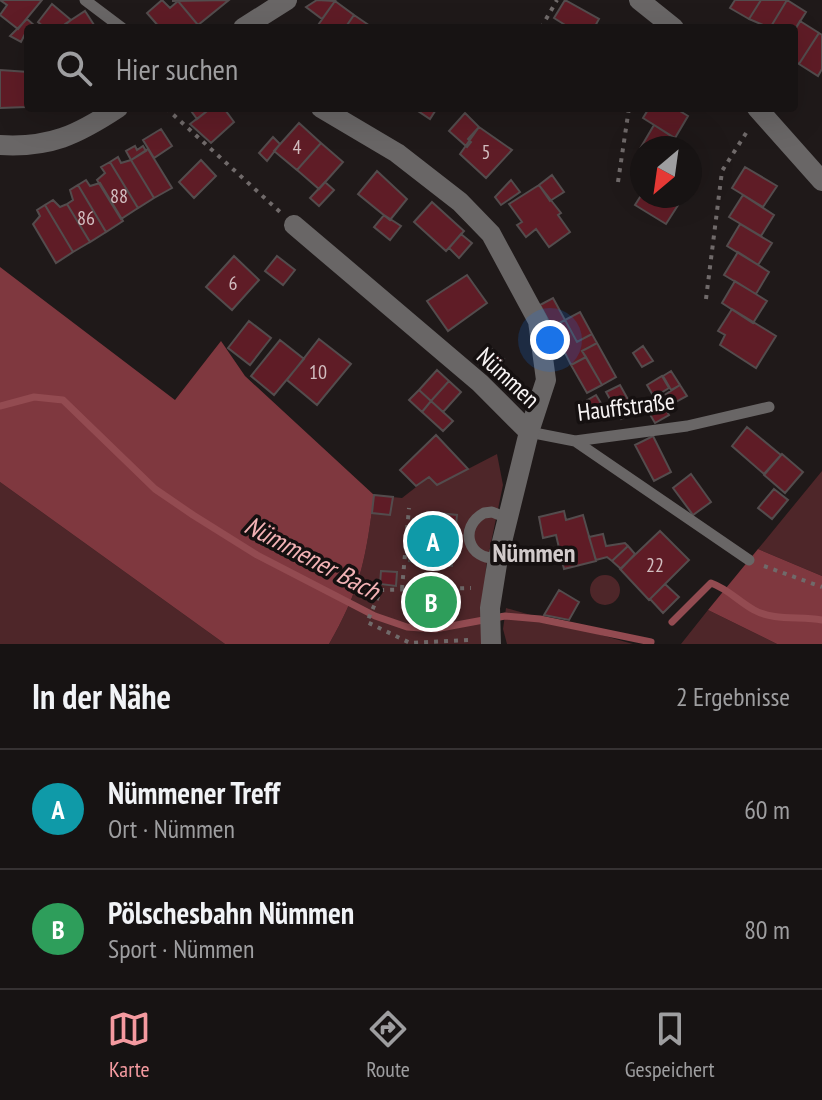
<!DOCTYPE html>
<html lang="de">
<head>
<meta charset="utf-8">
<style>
	:root { --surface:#171313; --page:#242021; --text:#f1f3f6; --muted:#9e9ea0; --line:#363233; --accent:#f49aa0 }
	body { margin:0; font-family:"PT Sans Narrow",sans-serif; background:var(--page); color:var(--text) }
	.compass { position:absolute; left:630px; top:136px; width:72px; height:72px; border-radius:50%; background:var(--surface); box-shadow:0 8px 32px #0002; rotate:209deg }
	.you { position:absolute; left:550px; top:340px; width:28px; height:28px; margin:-20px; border:6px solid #fff; border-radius:50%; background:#1a73e8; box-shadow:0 0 0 12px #1a73e833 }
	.badge { display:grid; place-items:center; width:52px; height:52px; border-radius:50%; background:var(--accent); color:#fff; font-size:26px; font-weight:700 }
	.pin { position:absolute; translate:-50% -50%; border:4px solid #fff; box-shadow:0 2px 8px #0006 }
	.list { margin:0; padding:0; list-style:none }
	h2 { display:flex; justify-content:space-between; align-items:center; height:104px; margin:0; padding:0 32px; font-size:34px }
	h2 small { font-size:26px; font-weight:400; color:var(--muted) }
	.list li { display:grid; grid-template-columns:52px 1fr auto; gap:24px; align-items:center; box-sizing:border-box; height:120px; padding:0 32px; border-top:2px solid var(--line) }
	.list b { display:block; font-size:30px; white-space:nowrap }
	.list p { margin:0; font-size:26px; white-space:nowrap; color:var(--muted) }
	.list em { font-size:26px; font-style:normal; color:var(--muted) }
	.icon { flex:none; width:44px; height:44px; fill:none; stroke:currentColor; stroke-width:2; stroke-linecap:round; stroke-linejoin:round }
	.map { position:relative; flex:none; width:822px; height:644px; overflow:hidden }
	.search { position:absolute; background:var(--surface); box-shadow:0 8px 32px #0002; left:24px; right:24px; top:24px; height:88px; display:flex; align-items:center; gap:20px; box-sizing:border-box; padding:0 28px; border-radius:8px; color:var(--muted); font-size:30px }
	.sheet { height:344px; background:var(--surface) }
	nav { display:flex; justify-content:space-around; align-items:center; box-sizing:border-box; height:112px; border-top:2px solid var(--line); background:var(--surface); font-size:22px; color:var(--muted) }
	nav a { display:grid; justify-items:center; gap:4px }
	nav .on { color:var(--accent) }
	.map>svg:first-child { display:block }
	.green { fill:#4e2629 }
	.forest { fill:#7f383f }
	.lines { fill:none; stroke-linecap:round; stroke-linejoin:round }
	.stream { stroke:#934b51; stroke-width:7 }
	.building { fill:#5f1c26; stroke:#534c4d; stroke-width:2 }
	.path { stroke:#706a6a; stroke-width:4; stroke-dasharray:4 6; stroke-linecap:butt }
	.lane { stroke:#696666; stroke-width:11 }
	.street { stroke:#696666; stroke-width:20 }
	.labels { text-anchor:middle; stroke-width:7; stroke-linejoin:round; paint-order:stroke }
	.number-label { font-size:20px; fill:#d2bec0 }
	.street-label { font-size:24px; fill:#f8f4f4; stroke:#151010 }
	.neighbourhood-label { font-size:26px; font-weight:bold; fill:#d1caca; stroke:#151010 }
	.water-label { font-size:26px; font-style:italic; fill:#f4b3b6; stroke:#151010 }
</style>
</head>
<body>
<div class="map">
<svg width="822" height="644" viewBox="0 0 822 644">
	<rect width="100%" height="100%" fill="#1f1919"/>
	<!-- green -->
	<path class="green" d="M497 454 503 485 486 567 483 644H329C361 589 366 557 374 495L402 498 429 477 437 485Z
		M822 471V576L758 549Z
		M0 482 225 644H0Z
		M590 590a15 15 0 1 1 30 0a15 15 0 1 1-30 0Z
		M506 608 633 644H507L503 629Z
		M708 610 777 644H681Z"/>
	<!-- forest -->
	<path class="forest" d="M0 267 175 400 221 341 245 376 374 495C366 557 361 589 329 644H225L0 482Z
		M758 549 822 576V644H777L708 610Z"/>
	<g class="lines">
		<!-- stream -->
		<path class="stream" d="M0 406 34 397 63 400 155 489 193 515 257 555 375 616 407 627 435 629 505 616 540 619 651 642
			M672 622 711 583C728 589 738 601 754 610 774 621 800 616 822 620"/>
	</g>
	<!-- building -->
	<path class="building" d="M0 0H42L18 29 0 15 7 5Z
		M162 0 170 8 178 1 198 25 194 28H160L147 13Z
		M229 0 198 25 178 1H172Z
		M317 0 335 1 322 19 306 7Z
		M565 0 599 19 594 28H570L554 18Z
		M735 0H761L749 19 730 8Z
		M761 0H787L770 28 749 19Z
		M787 0 806 12 794 31V28H770Z
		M335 1 354 15 345 28H316Z
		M52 4 71 20 61 28H45L38 22Z
		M85 11 96 28H61L65 24Z
		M354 15 373 28H345Z
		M27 19 35 26 28 28 21 42 10 36Z
		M800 21 819 33 799 64 794 61V31Z
		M819 33 822 35V69L818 76 799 64Z
		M0 70 28 72 26 107 0 108Z
		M189 108H211L197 119Z
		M211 108H229L226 111 234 122 211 143 190 124Z
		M419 108H437L430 119 418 111Z
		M649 108H675L688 116 675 138 643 118Z
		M465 113 479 127 468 139 471 142 467 147 449 131Z
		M299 123 321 143 297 170 274 151Z
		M654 125 685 145 683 148 641 147Z
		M479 127 512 150 486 178 460 154Z
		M161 129 172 146 154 158 143 140Z
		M273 137 280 144 267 161 259 153Z
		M321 143 343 162 319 189 297 170Z
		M135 146 137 150 143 146 146 151 131 160 126 151Z
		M148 149 172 188 154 198 131 160Z
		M118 157 121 163 131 160 154 198 138 208 110 162Z
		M201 160 216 176 194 198 179 182Z
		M110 162 138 208 121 219 97 180 105 173 101 167Z
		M745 167 777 186 763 207 732 188Z
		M377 171 407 199 390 220 358 194Z
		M552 175 564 192 550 201 539 185Z
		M86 180 90 186 100 183 123 221 106 232 78 185Z
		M511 180 520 192 501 205 495 197Z
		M325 182 334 190 319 206 310 198Z
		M78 185 106 232 90 242 67 204 73 200 70 190Z
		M539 185 561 213 558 215 570 232 549 247 536 229 526 237 517 225 522 222 509 204Z
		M642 194 671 196 680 202 666 224 635 205Z
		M743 195 774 215 761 236 729 217Z
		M53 200 60 207 67 204 90 242 73 252 45 205Z
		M432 202 464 231 446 251 414 222Z
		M45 205 73 252 56 263 33 224 40 216 37 210Z
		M384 215 401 226 390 240 374 227Z
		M740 224 772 243 758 265 727 246Z
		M461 234 472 243 459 258 449 248Z
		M738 252 769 272 756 294 724 275Z
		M234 256 259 280 232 310 206 287Z
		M277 256 295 270 283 285 265 271Z
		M467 275 487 303 448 331 427 301Z
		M735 281 767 301 753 323 722 303Z
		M553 298 565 320 552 327 540 305Z
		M732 309 776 336 756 368 720 345 725 335 718 331Z
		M580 312 592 334 577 342 565 320Z
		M565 320 577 342 592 334 597 343 582 351 586 357 571 365 552 327Z
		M249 321 271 338 250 365 228 348Z
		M319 339 351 364 317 405 287 380Z
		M280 340 304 359 274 395 251 376Z
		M597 343 616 377 602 385 582 351Z
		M643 346 653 361 642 367 633 353Z
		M489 347 504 359 494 373 478 361Z
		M586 357 602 385 587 393 571 365Z
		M437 370 449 381 431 401 419 390Z
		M671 371 680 385 671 390 663 376Z
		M662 376 669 388 654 397 647 385Z
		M449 381 461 392 443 412 431 401Z
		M620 385 635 412 621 419 606 392Z
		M680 385 687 396 665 408 660 398Z
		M419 390 431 401 422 412 409 400Z
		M596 395 605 410 587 420 579 405Z
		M660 398 669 415 655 423 645 406Z
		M431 401 453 421 443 431 422 412Z
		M747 427 781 455 764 474 732 446Z
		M436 435 468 469 437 485 429 477 416 486 400 470Z
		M653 436 671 472 654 481 635 445Z
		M782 454 803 472 785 493 764 475Z
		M691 474 711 502 693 515 673 488Z
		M774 489 788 500 772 519 758 508Z
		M374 495 393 497 390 515 372 513Z
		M564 511 566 520 583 515 596 561 564 569 556 535 543 538 539 517Z
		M429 512 457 515 452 566 409 561 413 519 428 521Z
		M660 531 689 560 649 600 620 569Z
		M603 534 606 546 625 543 628 546 612 561 607 557 596 560 589 537Z
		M628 546 635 554 621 569 612 561Z
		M381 571 397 572 396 586 380 584Z
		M665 584 679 597 663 613 650 599Z
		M559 590 579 602 569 620 544 615Z"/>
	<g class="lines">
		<!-- path -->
		<path class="path" d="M541 28 557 0
			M166 108 280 212
			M618 182 629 108
			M706 299 722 171 748 130
			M764 566 822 587
			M402 589 409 508
			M468 640 410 643 367 622 381 590 471 588"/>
		<!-- lane -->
		<path class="lane" d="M85 0 122 28
			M529 432 575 441 687 426 769 407
			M575 441 749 560
			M498 558C468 561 458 527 484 513L492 512 507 518"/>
		<!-- street -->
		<path class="street" d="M639 0 674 28
			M243 28 287 0
			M321 108 397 153 460 202 491 234 538 321 546 380 529 432 498 558 490 608 491 644
			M757 108 822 181
			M0 145C50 148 77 135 118 108
			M294 225 480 383 529 432"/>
	</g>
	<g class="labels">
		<!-- number labels -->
		<g class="number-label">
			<text x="297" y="154">4</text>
			<text x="486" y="159">5</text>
			<text x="119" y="203">88</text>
			<text x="86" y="225">86</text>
			<text x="233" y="290">6</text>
			<text x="318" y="379">10</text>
			<text x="655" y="572">22</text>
		</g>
		<!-- street labels -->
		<g class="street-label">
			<text transform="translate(508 378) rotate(43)" y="8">Nümmen</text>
			<text transform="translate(626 407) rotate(-7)" y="8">Hauffstraße</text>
		</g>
		<!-- neighbourhood labels -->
		<g class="neighbourhood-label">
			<text x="534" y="562">Nümmen</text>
		</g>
		<!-- water labels -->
		<g class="water-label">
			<text transform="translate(312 558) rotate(28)" y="9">Nümmener Bach</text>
		</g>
	</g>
</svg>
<svg class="compass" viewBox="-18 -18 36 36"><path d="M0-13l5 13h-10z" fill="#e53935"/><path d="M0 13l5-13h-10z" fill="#9e9ea0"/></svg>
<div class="you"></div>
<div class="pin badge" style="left:433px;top:541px;background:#0f9aa8">A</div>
<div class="pin badge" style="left:431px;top:602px;background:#2e9e5b">B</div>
<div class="search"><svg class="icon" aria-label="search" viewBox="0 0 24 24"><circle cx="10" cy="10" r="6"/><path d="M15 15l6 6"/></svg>Hier suchen</div>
</div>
<section class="sheet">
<h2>In der Nähe<small>2 Ergebnisse</small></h2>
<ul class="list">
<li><span class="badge" style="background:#0f9aa8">A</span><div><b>Nümmener Treff</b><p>Ort · Nümmen</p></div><em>60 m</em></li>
<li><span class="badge" style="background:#2e9e5b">B</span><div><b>Pölschesbahn Nümmen</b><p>Sport · Nümmen</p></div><em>80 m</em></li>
</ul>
</section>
<nav>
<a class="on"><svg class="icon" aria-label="map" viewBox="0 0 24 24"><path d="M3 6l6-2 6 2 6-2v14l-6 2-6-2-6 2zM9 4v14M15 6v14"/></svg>Karte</a>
<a><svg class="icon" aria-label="directions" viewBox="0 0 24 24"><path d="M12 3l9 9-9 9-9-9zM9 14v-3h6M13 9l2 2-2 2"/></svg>Route</a>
<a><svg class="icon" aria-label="saved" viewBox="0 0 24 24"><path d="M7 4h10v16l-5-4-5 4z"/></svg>Gespeichert</a>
</nav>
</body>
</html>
